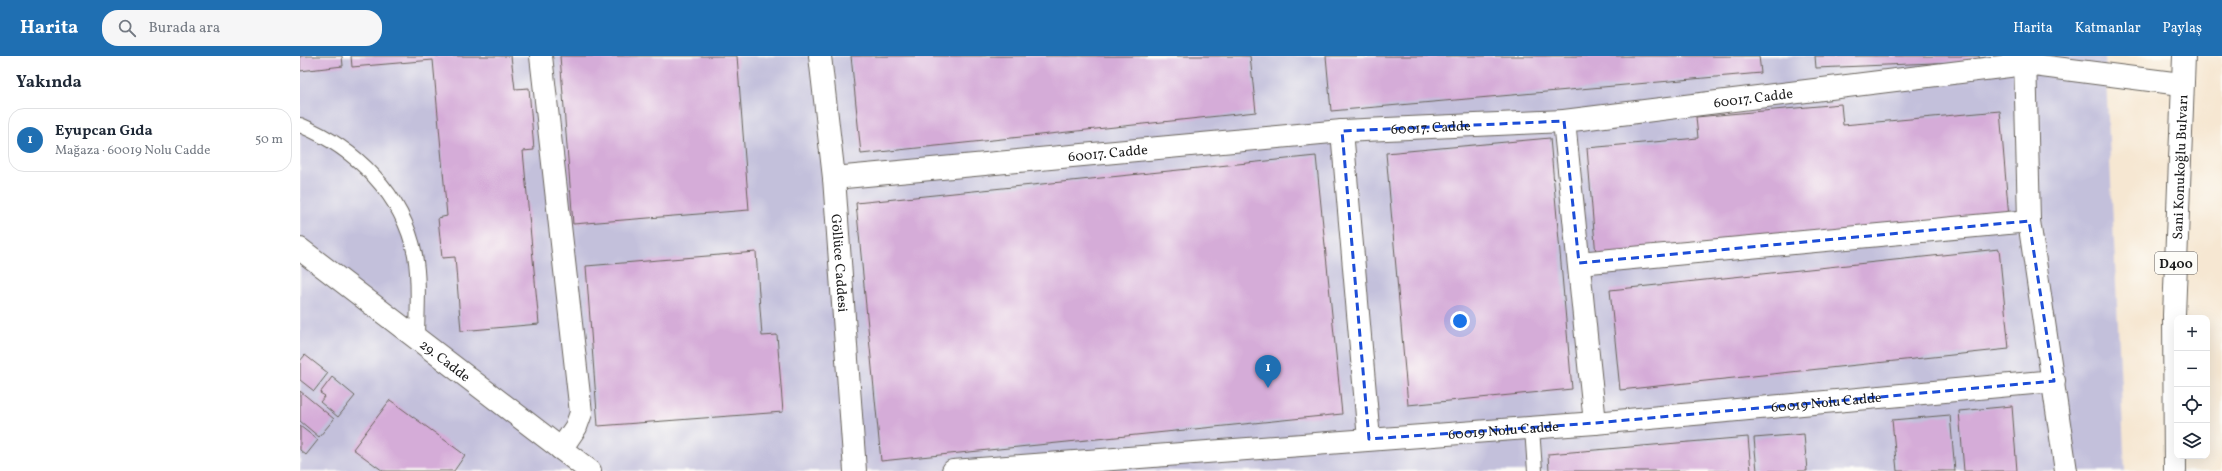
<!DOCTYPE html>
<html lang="tr">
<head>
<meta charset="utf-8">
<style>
	:root { --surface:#fff; --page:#f6f6f7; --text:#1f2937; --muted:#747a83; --line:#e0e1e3; --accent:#1f6fb2 }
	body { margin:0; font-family:Vollkorn,serif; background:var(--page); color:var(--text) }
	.controls { position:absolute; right:12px; bottom:12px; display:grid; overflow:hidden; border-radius:8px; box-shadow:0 4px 16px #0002 }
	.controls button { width:36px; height:36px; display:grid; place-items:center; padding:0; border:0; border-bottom:1px solid var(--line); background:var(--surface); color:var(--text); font:20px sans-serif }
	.you { position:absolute; left:1160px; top:265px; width:14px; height:14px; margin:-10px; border:3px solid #fff; border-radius:50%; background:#1a73e8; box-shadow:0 0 0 6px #1a73e833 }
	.badge { display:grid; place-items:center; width:26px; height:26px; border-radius:50%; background:var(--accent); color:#fff; font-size:13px; font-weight:700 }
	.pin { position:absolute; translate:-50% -33px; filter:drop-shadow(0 1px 2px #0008) }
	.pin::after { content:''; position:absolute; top:21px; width:14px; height:12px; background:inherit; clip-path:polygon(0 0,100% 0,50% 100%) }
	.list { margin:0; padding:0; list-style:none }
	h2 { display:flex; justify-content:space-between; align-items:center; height:52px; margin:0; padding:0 16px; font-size:17px }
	h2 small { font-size:13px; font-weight:400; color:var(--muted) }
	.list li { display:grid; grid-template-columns:26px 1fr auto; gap:12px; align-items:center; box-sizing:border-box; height:64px; margin:0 8px 8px; padding:0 8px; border:1px solid var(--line); border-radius:16px }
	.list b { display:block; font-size:15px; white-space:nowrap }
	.list p { margin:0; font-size:13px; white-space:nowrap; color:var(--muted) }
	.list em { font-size:13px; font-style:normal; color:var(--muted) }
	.icon { flex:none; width:22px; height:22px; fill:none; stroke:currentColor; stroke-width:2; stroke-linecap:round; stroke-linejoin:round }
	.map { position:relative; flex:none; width:1922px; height:415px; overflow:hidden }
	header { display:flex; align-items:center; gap:24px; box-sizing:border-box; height:56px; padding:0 20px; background:var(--accent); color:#fff }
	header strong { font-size:19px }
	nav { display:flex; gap:22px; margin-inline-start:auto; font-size:14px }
	.search { width:280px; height:36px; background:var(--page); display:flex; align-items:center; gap:10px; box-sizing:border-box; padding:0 14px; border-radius:16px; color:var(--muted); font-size:15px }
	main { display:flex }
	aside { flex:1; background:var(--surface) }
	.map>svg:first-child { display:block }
	.industrial { fill:#c3c0db }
	.building { fill:#d5acd8 }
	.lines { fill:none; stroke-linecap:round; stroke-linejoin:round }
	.service-casing { stroke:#68635c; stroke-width:16 }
	.minor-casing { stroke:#68635c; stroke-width:24 }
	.trunk-casing { stroke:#68635c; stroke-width:24 }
	.service { stroke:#fff; stroke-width:14 }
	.minor { stroke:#fff; stroke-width:22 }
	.trunk { stroke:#fff; stroke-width:22 }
	.marked { fill:none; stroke:#1d4ed8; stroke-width:3; stroke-dasharray:8 5; stroke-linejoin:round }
	.labels { text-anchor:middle; stroke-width:4; stroke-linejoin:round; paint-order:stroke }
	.shield { fill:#fdfcf7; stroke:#605f5e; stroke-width:1 }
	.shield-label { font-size:13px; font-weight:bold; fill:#1c1c1c }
	.street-label { font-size:14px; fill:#1c1c1c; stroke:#fdfcf7 }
</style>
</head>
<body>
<header>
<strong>Harita</strong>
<div class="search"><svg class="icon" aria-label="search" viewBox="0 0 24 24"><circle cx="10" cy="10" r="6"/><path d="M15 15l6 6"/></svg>Burada ara</div>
<nav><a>Harita</a><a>Katmanlar</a><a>Paylaş</a></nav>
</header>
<main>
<aside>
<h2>Yakında<small></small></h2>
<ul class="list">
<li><span class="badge">1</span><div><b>Eyupcan Gıda</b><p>Mağaza · 60019 Nolu Cadde</p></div><em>50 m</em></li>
</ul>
</aside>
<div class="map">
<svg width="1922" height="415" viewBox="0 0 1922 415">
	<rect width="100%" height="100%" fill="#fdfcf7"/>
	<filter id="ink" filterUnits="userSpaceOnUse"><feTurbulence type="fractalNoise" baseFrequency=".025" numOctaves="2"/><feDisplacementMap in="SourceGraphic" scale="8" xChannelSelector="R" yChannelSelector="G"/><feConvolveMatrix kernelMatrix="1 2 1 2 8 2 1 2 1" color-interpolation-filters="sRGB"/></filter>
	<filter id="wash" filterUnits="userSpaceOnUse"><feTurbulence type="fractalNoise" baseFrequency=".012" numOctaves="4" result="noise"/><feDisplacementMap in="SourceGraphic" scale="16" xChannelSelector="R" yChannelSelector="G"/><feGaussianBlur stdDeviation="0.9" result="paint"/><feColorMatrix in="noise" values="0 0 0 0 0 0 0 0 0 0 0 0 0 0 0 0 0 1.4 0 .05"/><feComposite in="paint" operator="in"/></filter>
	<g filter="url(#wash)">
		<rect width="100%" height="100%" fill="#f6e7d2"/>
		<!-- industrial -->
		<path class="industrial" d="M0 0H1805L1825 415H0Z"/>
		<g id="blocks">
			<!-- building -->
			<path class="building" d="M0 0H42L43 10 0 15Z
				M51 0H211L215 33 229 32 234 94 223 95 239 268 161 275 155 201 142 202 138 162 147 160 133 4 52 11Z
				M260 0H437L449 154 273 168Z
				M551 0H950L956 56 561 98Z
				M1026 0H1459L1461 17 1031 55Z
				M1515 0H1679L1680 5 1516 12Z
				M1541 48 1543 69 1700 55 1709 162 1296 200 1287 92 1398 82 1396 61Z
				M1250 82 1272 333 1108 349 1086 97Z
				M1016 100 1042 358 581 405 556 147Z
				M1699 193 1709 293 1320 334 1310 234Z
				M456 196 462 280 477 279 483 356 298 370 286 210Z
				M5 299 28 317 14 335 0 324V305Z
				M32 321 55 340 38 361 20 346 25 340 20 337Z
				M0 335 34 363 19 381 0 365Z
				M90 344 165 399 154 415H83L53 393Z
				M1712 350 1717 415H1664L1659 355Z
				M1650 359 1655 415H1597L1592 364Z
				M0 370 18 384 6 399 0 394Z
				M1504 378 1507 415H1457L1454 382Z
				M1448 381 1451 415H1249L1248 398Z"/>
		</g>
	</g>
	<g filter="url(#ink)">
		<use href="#blocks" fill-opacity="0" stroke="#68635c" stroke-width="1"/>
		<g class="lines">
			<defs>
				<path id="service" d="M0 69C55 92 103 138 115 199 120 227 117 256 117 284
					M1232 372 1235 415"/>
				<g id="minor">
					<path d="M241 0 281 357 276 371 261 393"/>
					<path id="s1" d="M520 0 534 122 555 415"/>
					<path d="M1725 0 1729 165 1766 415"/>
					<path d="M1264 65 1295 367"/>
					<path d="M1042 75 1069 383"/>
					<path id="s2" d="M534 122 1042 75 1264 65 1725 8 1881 28"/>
					<path id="s3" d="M0 193 290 415"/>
					<path d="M1279 207 1729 165"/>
					<path id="s4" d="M653 415 1295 367 1754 325"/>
				</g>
				<g id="trunk">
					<path id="s5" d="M1875 415 1874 259 1884 0"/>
				</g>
			</defs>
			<!-- service casing -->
			<use href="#service" class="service-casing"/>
			<!-- minor casing -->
			<use href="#minor" class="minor-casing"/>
			<!-- trunk casing -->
			<use href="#trunk" class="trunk-casing"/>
			<!-- service -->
			<use href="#service" class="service"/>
			<!-- minor -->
			<use href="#minor" class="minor"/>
			<!-- trunk -->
			<use href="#trunk" class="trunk"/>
		</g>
	</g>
	<!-- marked area -->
	<path class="marked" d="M1264 65 1279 207 1729 165 1754 325 1295 367 1069 383 1042 75Z"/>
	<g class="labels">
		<!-- shield labels -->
		<rect class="shield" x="1855" y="196" width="42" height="22" rx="3"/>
		<g class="shield-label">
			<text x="1876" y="212">D400</text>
		</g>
		<!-- street labels -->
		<g class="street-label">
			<text dy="5" stroke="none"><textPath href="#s2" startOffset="923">60017. Cadde</textPath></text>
			<text dy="5" stroke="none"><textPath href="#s2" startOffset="599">60017. Cadde</textPath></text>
			<text dy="5" stroke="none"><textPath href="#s2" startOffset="275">60017. Cadde</textPath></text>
			<text dy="5" stroke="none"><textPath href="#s5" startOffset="304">Sani Konukoğlu Bulvarı</textPath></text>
			<text dy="5" stroke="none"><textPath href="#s1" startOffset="208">Göllüce Caddesi</textPath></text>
			<text dy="5" stroke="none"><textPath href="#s3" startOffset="183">29. Cadde</textPath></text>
			<text dy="5" stroke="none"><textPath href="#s4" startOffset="876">60019 Nolu Cadde</textPath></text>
			<text dy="5" stroke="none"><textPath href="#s4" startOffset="552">60019 Nolu Cadde</textPath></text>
		</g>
	</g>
</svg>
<div class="controls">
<button>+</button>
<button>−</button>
<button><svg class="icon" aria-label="locate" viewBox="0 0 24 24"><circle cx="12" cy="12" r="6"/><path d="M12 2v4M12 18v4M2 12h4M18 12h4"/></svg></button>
<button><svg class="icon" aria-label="layers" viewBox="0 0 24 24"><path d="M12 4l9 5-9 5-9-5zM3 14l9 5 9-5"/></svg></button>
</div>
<div class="you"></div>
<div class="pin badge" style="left:968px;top:332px">1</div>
</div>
</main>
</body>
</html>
